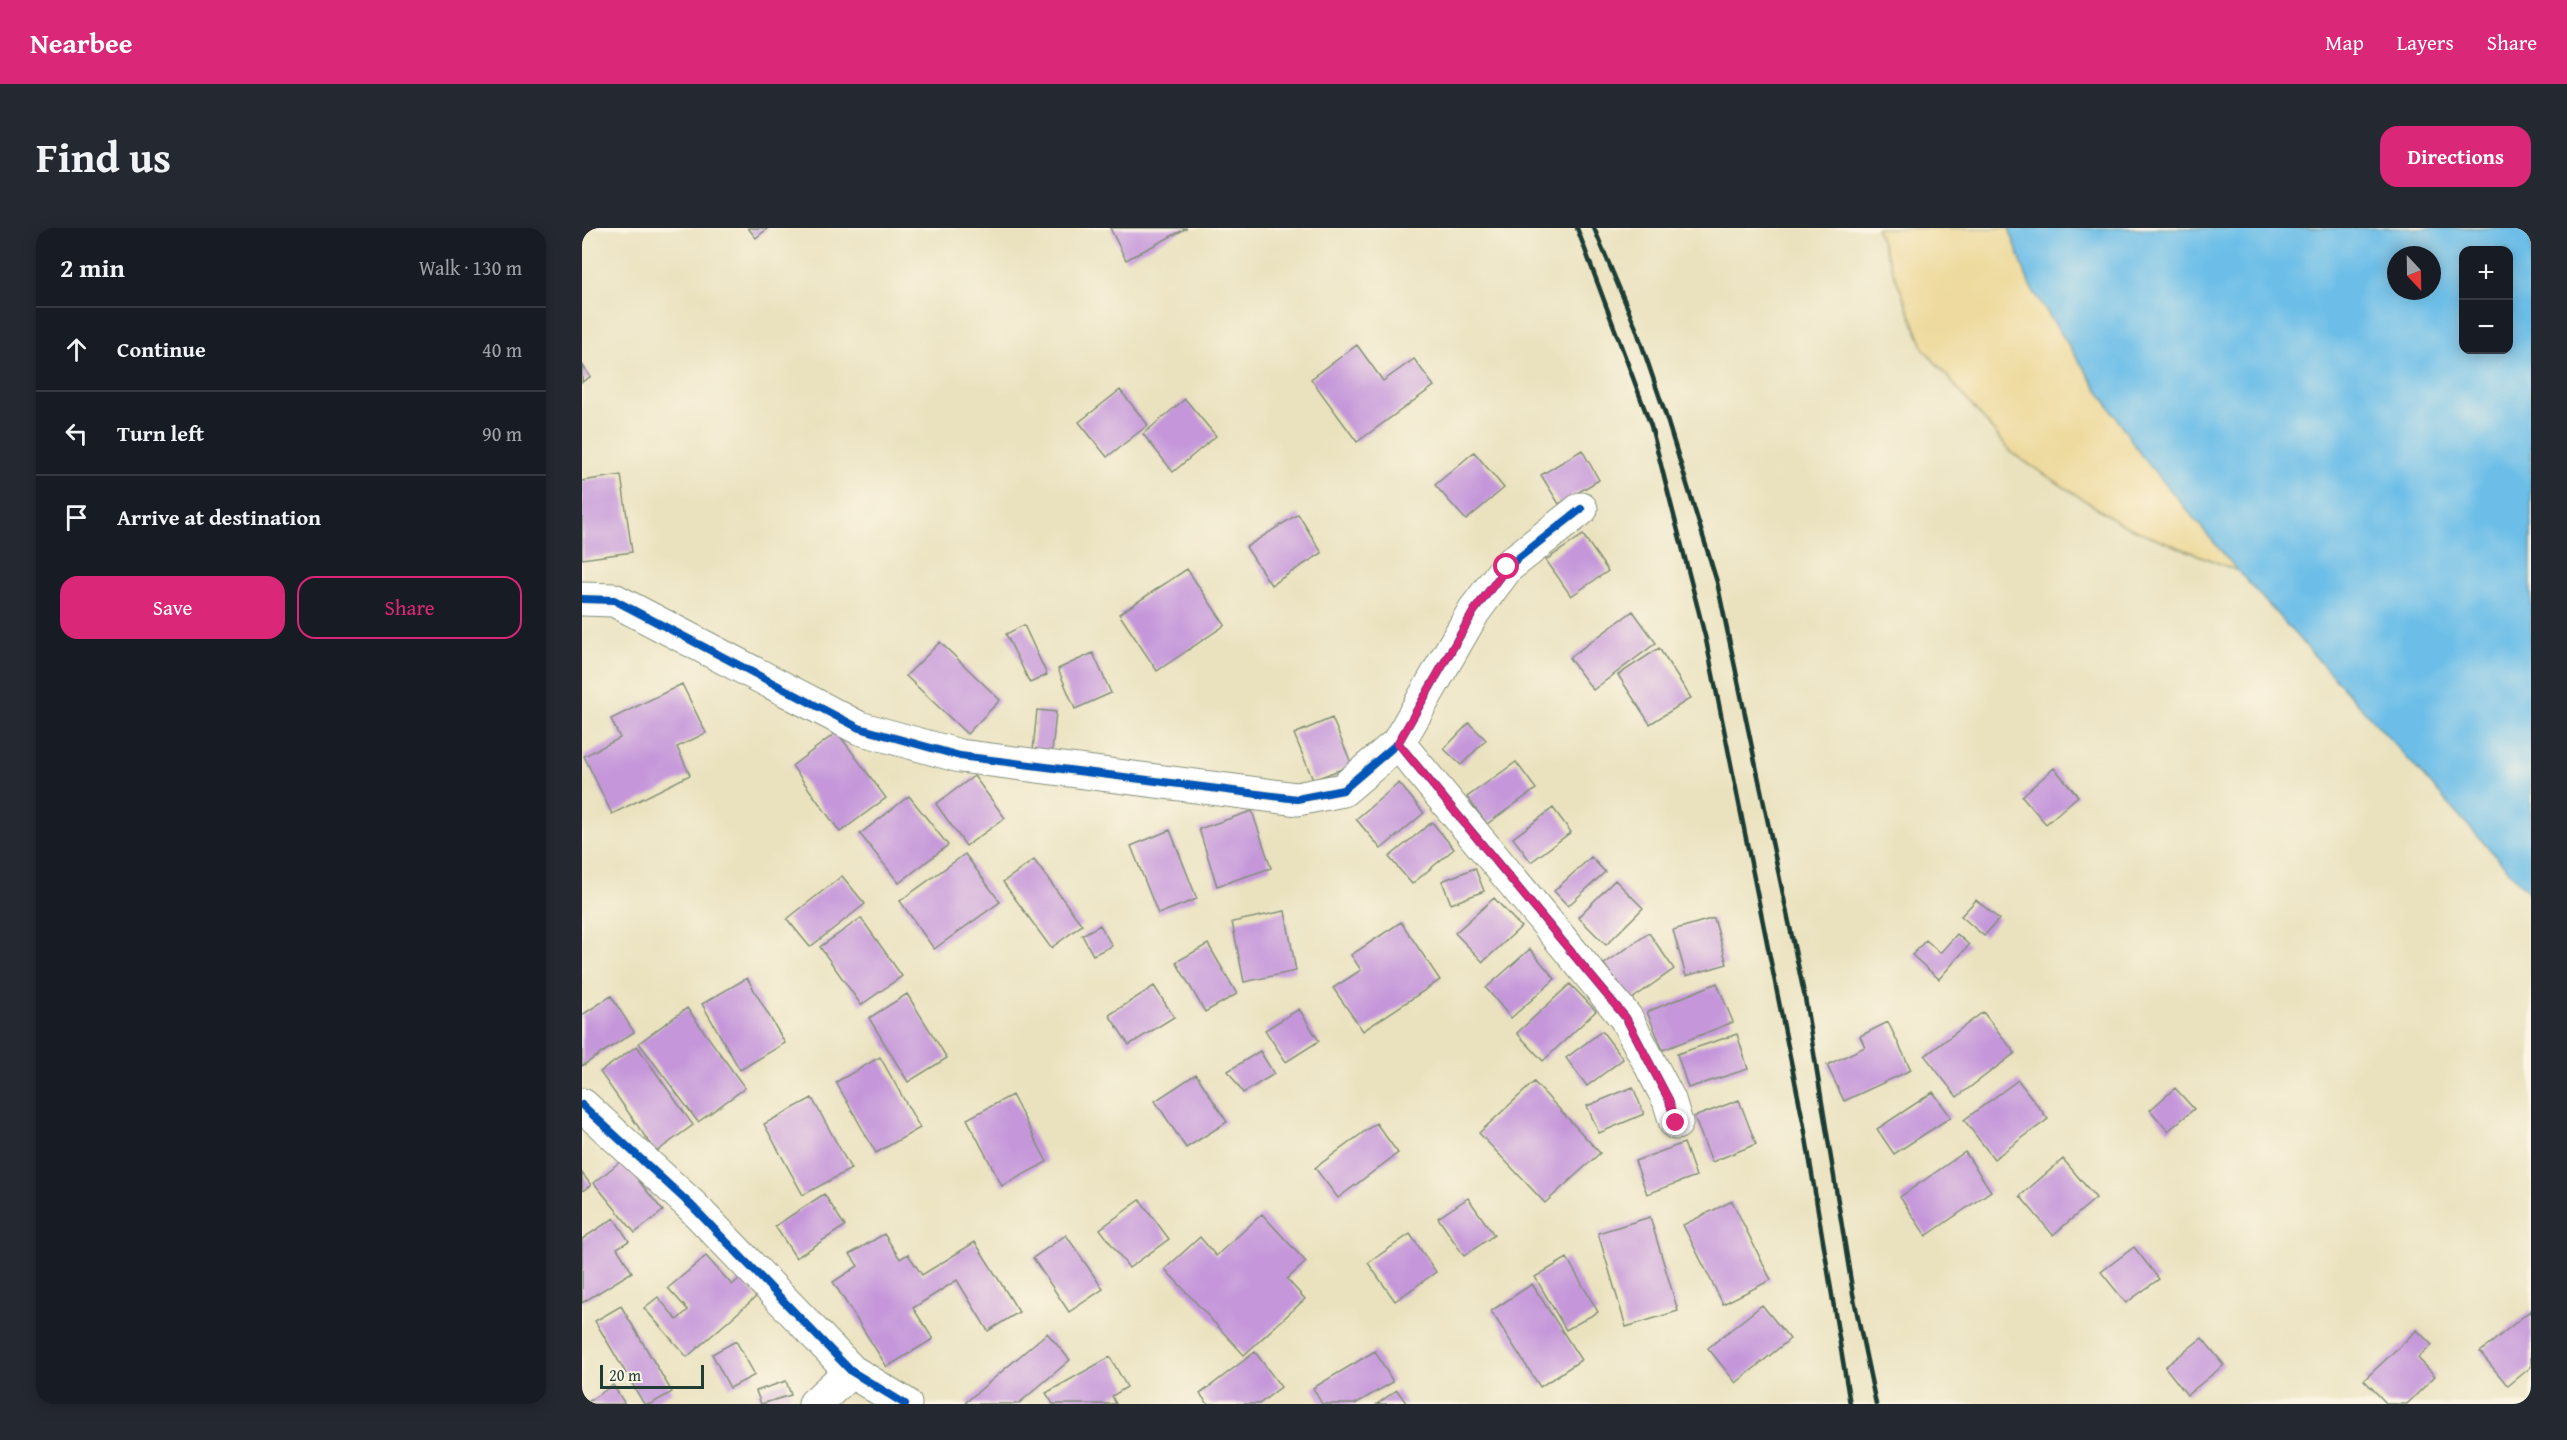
<!DOCTYPE html>
<html lang="en">
<head>
<meta charset="utf-8">
<style>
	:root { --surface:#171b24; --page:#242831; --text:#f1f3f6; --muted:#9ea1a6; --line:#363941; --accent:#db2777 }
	body { margin:0; font-family:"Gentium Book Plus",serif; background:var(--page); color:var(--text) }
	.controls { position:absolute; right:18px; top:18px; display:grid; overflow:hidden; border-radius:12px; box-shadow:0 3px 15px #0003 }
	.controls button { width:54px; height:54px; display:grid; place-items:center; padding:0; border:0; border-bottom:2px solid var(--line); background:var(--surface); color:var(--text); font:30px sans-serif }
	.compass { position:absolute; left:1805px; top:18px; width:54px; height:54px; border-radius:50%; background:var(--surface); box-shadow:0 3px 15px #0003; rotate:158deg }
	.scale { position:absolute; left:18px; bottom:15px; width:104px; box-sizing:border-box; padding-left:6px; border:3px solid #1f3d34; border-top:0; font-size:16px; line-height:21px; white-space:nowrap; color:#1f3d34; -webkit-text-stroke:4px #fcf5e5; paint-order:stroke }
	.stop { position:absolute; width:18px; height:18px; margin:-14px; border:4px solid #db2777; border-radius:50%; background:#fff }
	.stop.end { background:#db2777; border-color:#fff; box-shadow:0 2px 6px #0008 }
	.list { margin:0; padding:0; list-style:none }
	h2 { display:flex; justify-content:space-between; align-items:center; height:78px; margin:0; padding:0 24px; font-size:26px }
	h2 small { font-size:20px; font-weight:400; color:var(--muted) }
	.list li { display:grid; grid-template-columns:39px 1fr auto; gap:18px; align-items:center; box-sizing:border-box; height:84px; padding:0 24px; border-top:2px solid var(--line) }
	.list b { display:block; font-size:22px; white-space:nowrap }
	.list em { font-size:20px; font-style:normal; color:var(--muted) }
	.actions { display:flex; gap:12px; padding:18px 24px }
	.actions a { flex:1; padding:14px 0; border:2px solid var(--accent); border-radius:18px; text-align:center; font-size:21px; color:var(--accent) }
	.actions .main { background:var(--accent); color:#fff }
	.icon { flex:none; width:33px; height:33px; fill:none; stroke:currentColor; stroke-width:2; stroke-linecap:round; stroke-linejoin:round }
	.map { position:relative; flex:none; width:1949px; height:1176px; overflow:hidden; border-radius:18px }
	header { display:flex; align-items:center; gap:36px; box-sizing:border-box; height:84px; padding:0 30px; background:var(--accent); color:#fff }
	header strong { font-size:28px }
	nav { display:flex; gap:33px; margin-inline-start:auto; font-size:21px }
	.intro { display:flex; align-items:center; justify-content:space-between; box-sizing:border-box; height:144px; padding:0 36px }
	h1 { margin:0; font-size:42px }
	.button { padding:15px 27px; border-radius:18px; background:var(--accent); color:#fff; font-size:21px; font-weight:700 }
	main { display:flex; gap:36px; padding:0 36px }
	aside { flex:1; background:var(--surface); border-radius:18px; box-shadow:0 3px 15px #0003 }
	.map>svg:first-child { display:block }
	.sand { fill:#eeda9e; stroke:#868c69; stroke-width:1.5 }
	.water { fill:#6cbee8; stroke:#467e8e; stroke-width:1.5; fill-rule:evenodd }
	.building { fill:#c597da }
	.lines { fill:none; stroke-linecap:round; stroke-linejoin:round }
	.minor-casing { stroke:#84907a; stroke-width:35 }
	.minor { stroke:#fff; stroke-width:33 }
	.rail { stroke:#1f3d34; stroke-width:4.5 }
	.cycleway-casing { stroke:#fcf5e5; stroke-width:11 }
	.cycleway { stroke:#0057b8; stroke-width:8 }
	.route { stroke:#db2777; stroke-width:8 }
</style>
</head>
<body>
<header>
<strong>Nearbee</strong>
<nav><a>Map</a><a>Layers</a><a>Share</a></nav>
</header>
<div class="intro"><h1>Find us</h1><a class="button">Directions</a></div>
<main>
<aside>
<h2>2 min<small>Walk · 130 m</small></h2>
<ul class="list">
<li><svg class="icon" aria-label="ahead" viewBox="0 0 24 24"><path d="M12 20V5M6 11l6-6 6 6"/></svg><div><b>Continue</b></div><em>40 m</em></li>
<li><svg class="icon" aria-label="left" viewBox="0 0 24 24"><path d="M17 20v-9H6M10 6l-5 5 5 5"/></svg><div><b>Turn left</b></div><em>90 m</em></li>
<li><svg class="icon" aria-label="arrive" viewBox="0 0 24 24"><path d="M6 21V4h12l-3 4 3 4H6"/></svg><div><b>Arrive at destination</b></div></li>
</ul>
<div class="actions"><a class="main">Save</a><a>Share</a></div>
</aside>
<div class="map">
<svg width="1949" height="1176" viewBox="0 0 1949 1176">
	<rect width="100%" height="100%" fill="#fcf5e5"/>
	<filter id="ink" filterUnits="userSpaceOnUse"><feTurbulence type="fractalNoise" baseFrequency=".0167" numOctaves="2"/><feDisplacementMap in="SourceGraphic" scale="12" xChannelSelector="R" yChannelSelector="G"/><feConvolveMatrix kernelMatrix="1 2 1 2 8 2 1 2 1" color-interpolation-filters="sRGB"/></filter>
	<filter id="wash" filterUnits="userSpaceOnUse"><feTurbulence type="fractalNoise" baseFrequency=".008" numOctaves="4" result="noise"/><feDisplacementMap in="SourceGraphic" scale="24" xChannelSelector="R" yChannelSelector="G"/><feGaussianBlur stdDeviation="1.35" result="paint"/><feColorMatrix in="noise" values="0 0 0 0 0 0 0 0 0 0 0 0 0 0 0 0 0 1.4 0 .05"/><feComposite in="paint" operator="in"/></filter>
	<g filter="url(#wash)">
		<rect width="100%" height="100%" fill="#eae2bf"/>
		<!-- sand -->
		<path class="sand" d="M1294 0H1427L1448 58 1559 227 1656 343 1541 297 1431 226 1342 121Z"/>
		<!-- water -->
		<path class="water" d="M1427 0H1949V667L1656 343 1559 227 1448 58ZM1882 22H1926V122H1882ZM1814 27H1850V63H1814Z"/>
		<g id="blocks">
			<!-- building -->
			<path class="building" d="M166 0H186L174 10Z
				M528 0H605L544 32Z
				M775 117 801 153 832 131 852 158 775 214 729 151Z
				M0 136 8 149 0 154Z
				M538 162 566 197 525 229 497 194Z
				M603 171 634 208 591 244 561 206Z
				M1000 222 1017 252 977 276 959 247Z
				M892 224 922 260 884 292 853 257Z
				M39 247 50 324 0 331V253Z
				M716 286 740 325 689 357 664 319Z
				M1001 307 1026 343 989 368 964 332Z
				M605 341 643 397 575 443 537 386Z
				M1051 383 1074 415 1011 462 987 430Z
				M442 397 465 447 448 455 424 406Z
				M358 414 418 472 385 506 324 448Z
				M1077 420 1109 470 1068 496 1036 447Z
				M511 425 529 465 493 481 476 441Z
				M100 456 124 505 95 519 108 547 30 586 2 528 38 510 29 491Z
				M455 482 474 484 470 524 451 522Z
				M750 490 770 537 731 552 712 506Z
				M887 495 904 512 879 537 862 521Z
				M255 504 304 570 258 604 210 538Z
				M934 534 954 561 905 596 885 569Z
				M1472 540 1496 568 1464 596 1440 568Z
				M392 548 423 590 384 618 354 576Z
				M817 555 842 585 799 621 774 591Z
				M327 568 366 617 317 655 278 606Z
				M971 580 989 604 949 634 931 610Z
				M670 583 689 640 635 658 617 601Z
				M850 594 872 621 830 656 807 629Z
				M588 602 615 671 576 686 549 618Z
				M383 626 418 674 352 721 318 673Z
				M1009 629 1023 644 986 678 972 663Z
				M452 632 500 697 469 720 421 654Z
				M893 640 902 663 869 676 860 653Z
				M260 648 283 676 228 719 205 691Z
				M1033 652 1061 680 1024 717 996 689Z
				M912 670 939 699 901 734 873 705Z
				M1394 672 1417 691 1402 708 1379 688Z
				M703 683 714 743 662 754 650 694Z
				M279 690 320 748 279 777 238 719Z
				M1132 690 1145 736 1104 748 1091 702Z
				M819 694 858 752 781 803 751 760 779 742 769 727Z
				M518 697 530 718 511 727 500 707Z
				M1067 705 1092 741 1047 773 1022 736Z
				M1375 706 1387 717 1357 751 1330 727 1344 712 1358 725Z
				M626 716 655 766 623 784 594 734Z
				M948 721 973 751 929 790 904 760Z
				M165 750 203 815 158 842 120 776Z
				M1135 755 1151 794 1081 822 1065 784Z
				M988 756 1014 783 961 833 935 805Z
				M572 758 592 789 547 817 527 787Z
				M325 766 365 830 326 854 287 790Z
				M29 768 52 804 0 838V787Z
				M105 780 163 860 116 894 57 815Z
				M717 781 737 813 704 834 683 802Z
				M1401 784 1433 825 1375 869 1343 828Z
				M1306 794 1329 842 1262 873 1245 837 1283 819 1278 808Z
				M1020 803 1041 831 1005 858 984 830Z
				M1155 806 1166 841 1106 860 1095 826Z
				M55 818 111 897 74 924 18 844Z
				M678 823 692 846 661 865 646 843Z
				M298 829 338 900 294 925 254 854Z
				M614 846 645 894 604 920 573 873Z
				M1436 852 1466 891 1412 931 1382 892Z
				M952 854 1018 925 963 975 897 905Z
				M1051 859 1062 886 1017 905 1005 878Z
				M1593 860 1612 881 1586 903 1568 882Z
				M1351 864 1369 889 1312 926 1295 901Z
				M430 867 465 934 420 958 385 891Z
				M230 870 269 941 221 967 182 896Z
				M1157 872 1174 916 1130 934 1112 889Z
				M794 895 816 925 756 970 733 940Z
				M1102 915 1114 948 1065 966 1053 933Z
				M1383 924 1409 963 1344 1008 1318 969Z
				M1481 931 1514 970 1471 1007 1438 968Z
				M40 932 81 983 53 1005 12 955Z
				M0 945 9 957 0 963Z
				M242 966 263 998 214 1030 193 998Z
				M886 970 912 1007 882 1028 856 990Z
				M558 972 587 1011 547 1040 518 1001Z
				M1150 973 1189 1052 1141 1076 1101 997Z
				M680 986 724 1034 705 1051 723 1071 662 1127 583 1041 618 1009 634 1028Z
				M1068 989 1096 1083 1044 1099 1016 1005Z
				M32 990 47 1013 35 1020 50 1044 0 1075V1011Z
				M302 1006 318 1031 326 1026 340 1047 393 1014 437 1084 406 1103 375 1052 331 1080 351 1111 305 1139 251 1054 276 1038 268 1026Z
				M828 1006 854 1044 813 1073 786 1035Z
				M484 1007 521 1061 487 1084 451 1030Z
				M1552 1019 1577 1051 1544 1075 1519 1044Z
				M124 1028 150 1057 158 1050 174 1069 105 1129 62 1080 76 1069 95 1092 106 1082 86 1060Z
				M985 1030 1016 1084 984 1102 953 1049Z
				M950 1056 999 1132 958 1159 909 1083Z
				M1180 1077 1208 1111 1154 1155 1126 1120Z
				M39 1078 90 1164 69 1176H62L13 1093Z
				M1949 1082V1139L1926 1158 1898 1124Z
				M1835 1102 1850 1117 1836 1130 1853 1148 1825 1176H1805L1782 1152Z
				M465 1105 488 1132 436 1176H386L384 1174Z
				M1620 1110 1642 1137 1605 1167 1583 1139Z
				M154 1113 173 1147 148 1160 130 1126Z
				M793 1123 811 1154 773 1176H740L731 1160Z
				M673 1124 699 1159 677 1176H626L618 1166Z
				M528 1129 545 1159 530 1168 534 1176H471L464 1165Z
				M204 1153 209 1167 179 1176 174 1163Z
				M31 1157 43 1176H3Z
				M815 1162 825 1176H795Z"/>
		</g>
	</g>
	<g filter="url(#ink)">
		<use href="#blocks" fill-opacity="0" stroke="#84907a" stroke-width="1.5"/>
		<g class="lines">
			<defs>
				<path id="minor" d="M0 371 32 372 277 500 378 528 715 571 761 562 816 515 892 383 925 339 999 281
					M816 515 1044 790 1087 872 1094 895
					M0 877 110 978 269 1143 323 1176
					M233 1176 269 1143"/>
			</defs>
			<!-- minor casing -->
			<use href="#minor" class="minor-casing"/>
			<!-- minor -->
			<use href="#minor" class="minor"/>
			<!-- rail -->
			<path class="rail" d="M995 0 1069 198 1124 412 1222 898 1268 1176
				M1012 0 1054 100 1083 185 1135 354 1223 770 1271 1066 1294 1176"/>
			<defs>
				<path id="cycleway" d="M0 371 32 372 277 500 378 528 715 571 761 562 816 515 892 383 925 339 999 281
					M816 515 1044 790 1087 872 1094 895
					M0 877 110 978 269 1143 323 1176"/>
			</defs>
			<!-- cycleway casing -->
			<use href="#cycleway" class="cycleway-casing"/>
			<!-- cycleway -->
			<use href="#cycleway" class="cycleway"/>
		</g>
	</g>
	<g class="lines" filter="url(#ink)">
		<!-- route -->
		<path class="route" d="M925 339 892 383 816 515 1044 790 1087 872 1094 895"/>
	</g>
</svg>
<div class="controls">
<button>+</button>
<button>−</button>
</div>
<svg class="compass" viewBox="-18 -18 36 36"><path d="M0-13l5 13h-10z" fill="#e53935"/><path d="M0 13l5-13h-10z" fill="#9ea1a6"/></svg>
<div class="scale">20 m</div>
<div class="stop" style="left:925px;top:339px"></div>
<div class="stop end" style="left:1094px;top:895px"></div>
</div>
</main>
</body>
</html>
